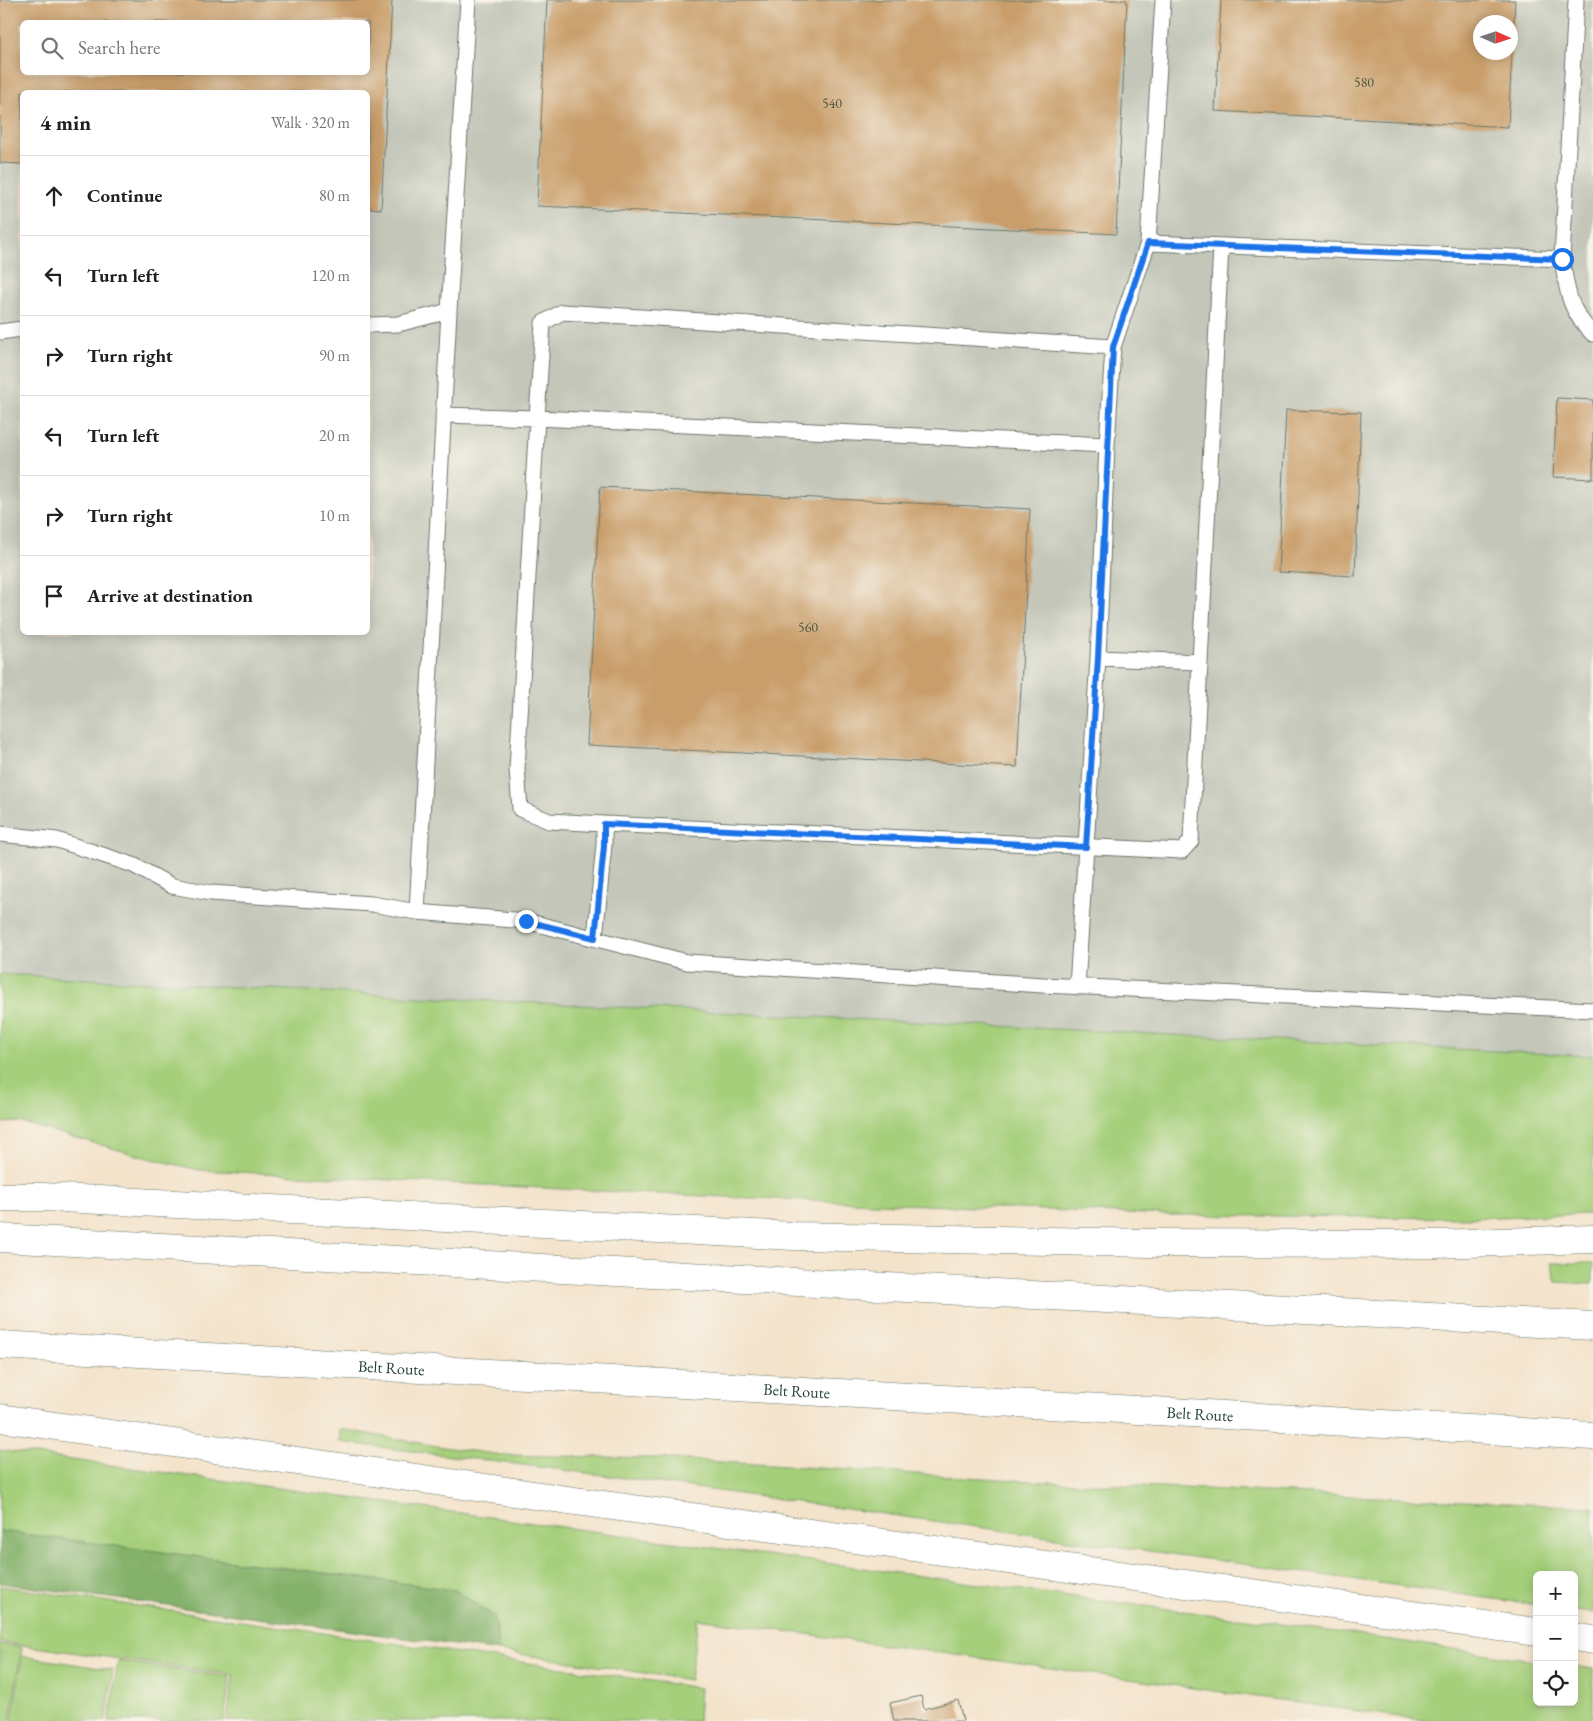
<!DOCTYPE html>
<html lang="en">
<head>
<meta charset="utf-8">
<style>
	:root { --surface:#fff; --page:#f2f2f2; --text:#202124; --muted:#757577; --line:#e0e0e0 }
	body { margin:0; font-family:"EB Garamond",serif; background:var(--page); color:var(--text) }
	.controls { position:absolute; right:15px; bottom:15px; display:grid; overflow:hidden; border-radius:8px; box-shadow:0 2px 12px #0003 }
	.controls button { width:45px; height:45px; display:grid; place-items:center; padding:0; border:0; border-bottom:1px solid var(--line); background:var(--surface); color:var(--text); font:25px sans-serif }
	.compass { position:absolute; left:1473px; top:15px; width:45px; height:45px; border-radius:50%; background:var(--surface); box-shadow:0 2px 12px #0003; rotate:93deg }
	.stop { position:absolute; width:15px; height:15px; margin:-11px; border:4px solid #1a73e8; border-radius:50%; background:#fff }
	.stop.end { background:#1a73e8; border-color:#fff; box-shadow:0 1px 5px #0008 }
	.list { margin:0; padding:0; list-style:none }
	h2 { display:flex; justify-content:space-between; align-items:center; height:65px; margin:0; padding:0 20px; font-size:21px }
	h2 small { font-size:16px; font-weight:400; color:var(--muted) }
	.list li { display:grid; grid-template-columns:32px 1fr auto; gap:15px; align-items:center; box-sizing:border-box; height:80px; padding:0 20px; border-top:1px solid var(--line) }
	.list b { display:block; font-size:19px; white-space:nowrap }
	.list em { font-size:16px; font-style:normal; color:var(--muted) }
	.icon { flex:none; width:28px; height:28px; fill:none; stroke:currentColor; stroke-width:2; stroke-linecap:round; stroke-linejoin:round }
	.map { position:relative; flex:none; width:1593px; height:1721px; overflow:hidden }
	.search { position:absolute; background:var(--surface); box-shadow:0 2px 12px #0003; left:20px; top:20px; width:350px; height:55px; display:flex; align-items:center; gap:12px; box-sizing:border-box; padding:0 18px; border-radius:8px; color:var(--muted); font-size:19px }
	.panel { position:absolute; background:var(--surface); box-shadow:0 2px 12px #0003; left:20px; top:90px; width:350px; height:545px; border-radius:8px }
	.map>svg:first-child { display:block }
	.industrial { fill:#c3c6b9; fill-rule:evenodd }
	.green { fill:#a5cf7a; stroke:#628657 }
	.forest { fill:#84b26a; stroke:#52784f }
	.building { fill:#c99e6a; fill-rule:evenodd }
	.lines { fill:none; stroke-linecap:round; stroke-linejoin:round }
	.service-casing { stroke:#6a7769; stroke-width:17 }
	.motorway-casing { stroke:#6a7769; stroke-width:29 }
	.service { stroke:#fff; stroke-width:15 }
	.motorway { stroke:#fff; stroke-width:28 }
	.route { stroke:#1a73e8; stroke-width:6 }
	.labels { text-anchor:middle; stroke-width:4; stroke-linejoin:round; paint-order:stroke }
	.number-label { font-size:14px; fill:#4a5542 }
	.street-label { font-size:16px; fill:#1f3d34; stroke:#f7f3e8 }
</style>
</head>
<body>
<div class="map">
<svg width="1593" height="1721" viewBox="0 0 1593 1721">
	<rect width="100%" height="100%" fill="#f7f3e8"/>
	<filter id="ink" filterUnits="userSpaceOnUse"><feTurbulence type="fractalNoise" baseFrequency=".02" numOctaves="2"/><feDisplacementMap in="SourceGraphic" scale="10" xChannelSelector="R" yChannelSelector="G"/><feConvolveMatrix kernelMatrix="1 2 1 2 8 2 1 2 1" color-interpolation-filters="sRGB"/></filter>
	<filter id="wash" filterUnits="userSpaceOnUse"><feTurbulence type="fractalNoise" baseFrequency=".0096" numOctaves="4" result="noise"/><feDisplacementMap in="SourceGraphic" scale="20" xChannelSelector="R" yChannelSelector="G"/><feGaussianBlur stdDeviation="1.12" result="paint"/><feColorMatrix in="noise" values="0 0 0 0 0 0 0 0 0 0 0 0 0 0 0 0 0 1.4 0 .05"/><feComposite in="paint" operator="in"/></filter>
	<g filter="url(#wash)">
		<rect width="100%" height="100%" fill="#f4e3cb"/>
		<!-- industrial -->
		<path class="industrial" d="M0 0H1593V1071L0 1021ZM22 22H368V72H22ZM1480 22H1510V52H1480ZM22 92H368V632H22Z"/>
		<!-- green -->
		<path class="green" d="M0 974 437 998 1593 1056V1214L1465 1218 1167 1215 656 1194 199 1170 144 1157 19 1122 0 1123Z
			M1551 1263H1593V1284L1556 1282Z
			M340 1429 449 1448 503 1455 655 1458 1032 1481 1593 1507V1613L1574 1611V1575H1537V1605L610 1476 339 1442Z
			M0 1450 1037 1592 1261 1621 1537 1661V1702H1574V1666L1593 1669V1721H1429L698 1619 690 1680 499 1651 495 1617 455 1590 0 1531Z
			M0 1586 700 1688 698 1721H227L233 1675 0 1642Z
			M0 1644 22 1647 10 1721H0Z
			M22 1656 113 1670 106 1721H12Z
			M118 1661 230 1677 224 1721H109Z"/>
		<!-- forest -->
		<path class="forest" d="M0 1531 455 1590 495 1617 499 1651 0 1583Z"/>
		<g id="blocks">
			<!-- building -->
			<path class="building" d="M0 0H392L381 209 368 208V92H22V164L0 163ZM22 22H368V72H22Z
				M547 0H1127L1116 234 537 206Z
				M1221 0H1515L1508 127 1215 111ZM1480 22H1510V52H1480Z
				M1557 398 1593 400V479L1553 477Z
				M1286 410 1361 412 1355 576 1278 572Z
				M600 487 1030 509 1017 767 587 745Z
				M921 1696 924 1709 958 1700 963 1721H894L890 1703Z"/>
		</g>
	</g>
	<g filter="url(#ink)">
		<use href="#blocks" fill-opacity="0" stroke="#6a7769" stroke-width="1"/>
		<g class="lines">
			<defs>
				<path id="service" d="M1576 0 1562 259C1567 291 1569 311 1593 334
					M1148 243 1562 259
					M368 325 398 324 449 311
					M0 332 22 329
					M443 415 537 418 543 323 562 312 1113 347
					M1107 445 1113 347 1148 243 1163 0
					M1098 658 1200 662
					M604 824 1182 851 1191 841 1221 246
					M0 834 57 840 133 865 172 886 211 893 372 904 417 912 526 921 687 962 1043 985 1593 1010
					M417 912 449 311 468 0
					M595 938 604 845V824L549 821 520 809 517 769 537 418 1107 445 1098 658 1077 987"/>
				<g id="motorway">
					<path d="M0 1197H42L793 1236 1152 1243 1434 1244 1593 1239"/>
					<path d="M0 1238 1593 1326"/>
					<path id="s1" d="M0 1345 1593 1436"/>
					<path d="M0 1418 575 1501 1537 1632"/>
					<path d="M1574 1637 1593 1640"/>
				</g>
			</defs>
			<!-- service casing -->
			<use href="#service" class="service-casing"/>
			<!-- motorway casing -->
			<use href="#motorway" class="motorway-casing"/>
			<!-- service -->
			<use href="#service" class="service"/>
			<!-- motorway -->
			<use href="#motorway" class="motorway"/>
		</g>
	</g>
	<g class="lines" filter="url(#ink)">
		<!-- route -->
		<path class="route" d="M526 921 595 938 604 846V824L1086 847 1098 658 1113 347 1148 243 1562 259"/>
	</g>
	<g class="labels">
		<!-- number labels -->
		<g class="number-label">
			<text x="1364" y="87">580</text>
			<text x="832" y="108">540</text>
			<text x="808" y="632">560</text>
		</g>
		<!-- street labels -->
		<g class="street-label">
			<text dy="6" stroke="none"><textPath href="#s1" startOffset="392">Belt Route</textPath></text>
			<text dy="6" stroke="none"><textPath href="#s1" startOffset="798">Belt Route</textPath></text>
			<text dy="6" stroke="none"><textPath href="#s1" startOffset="1202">Belt Route</textPath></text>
		</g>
	</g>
</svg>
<div class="controls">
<button>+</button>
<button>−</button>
<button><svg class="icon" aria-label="locate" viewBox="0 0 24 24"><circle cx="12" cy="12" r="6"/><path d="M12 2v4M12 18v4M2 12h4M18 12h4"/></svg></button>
</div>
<svg class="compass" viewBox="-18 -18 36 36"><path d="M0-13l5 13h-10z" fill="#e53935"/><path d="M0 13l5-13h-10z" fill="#757577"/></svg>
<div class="stop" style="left:1562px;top:259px"></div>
<div class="stop end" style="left:526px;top:921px"></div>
<div class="search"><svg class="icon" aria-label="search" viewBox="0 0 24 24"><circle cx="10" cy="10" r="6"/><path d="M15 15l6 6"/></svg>Search here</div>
<section class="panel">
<h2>4 min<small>Walk · 320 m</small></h2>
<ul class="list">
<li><svg class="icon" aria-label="ahead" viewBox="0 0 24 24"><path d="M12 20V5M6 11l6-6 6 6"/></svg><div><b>Continue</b></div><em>80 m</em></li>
<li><svg class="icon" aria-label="left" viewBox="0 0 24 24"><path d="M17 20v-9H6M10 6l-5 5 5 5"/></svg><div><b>Turn left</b></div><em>120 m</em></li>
<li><svg class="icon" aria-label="right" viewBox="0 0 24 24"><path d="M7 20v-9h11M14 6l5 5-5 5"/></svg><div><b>Turn right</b></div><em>90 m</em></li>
<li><svg class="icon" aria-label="left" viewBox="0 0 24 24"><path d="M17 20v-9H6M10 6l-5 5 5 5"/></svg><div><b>Turn left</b></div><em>20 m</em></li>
<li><svg class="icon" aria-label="right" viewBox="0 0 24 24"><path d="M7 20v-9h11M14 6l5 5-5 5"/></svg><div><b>Turn right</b></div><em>10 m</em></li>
<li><svg class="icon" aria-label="arrive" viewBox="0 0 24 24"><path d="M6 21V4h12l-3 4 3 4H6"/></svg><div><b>Arrive at destination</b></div></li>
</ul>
</section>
</div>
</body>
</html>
